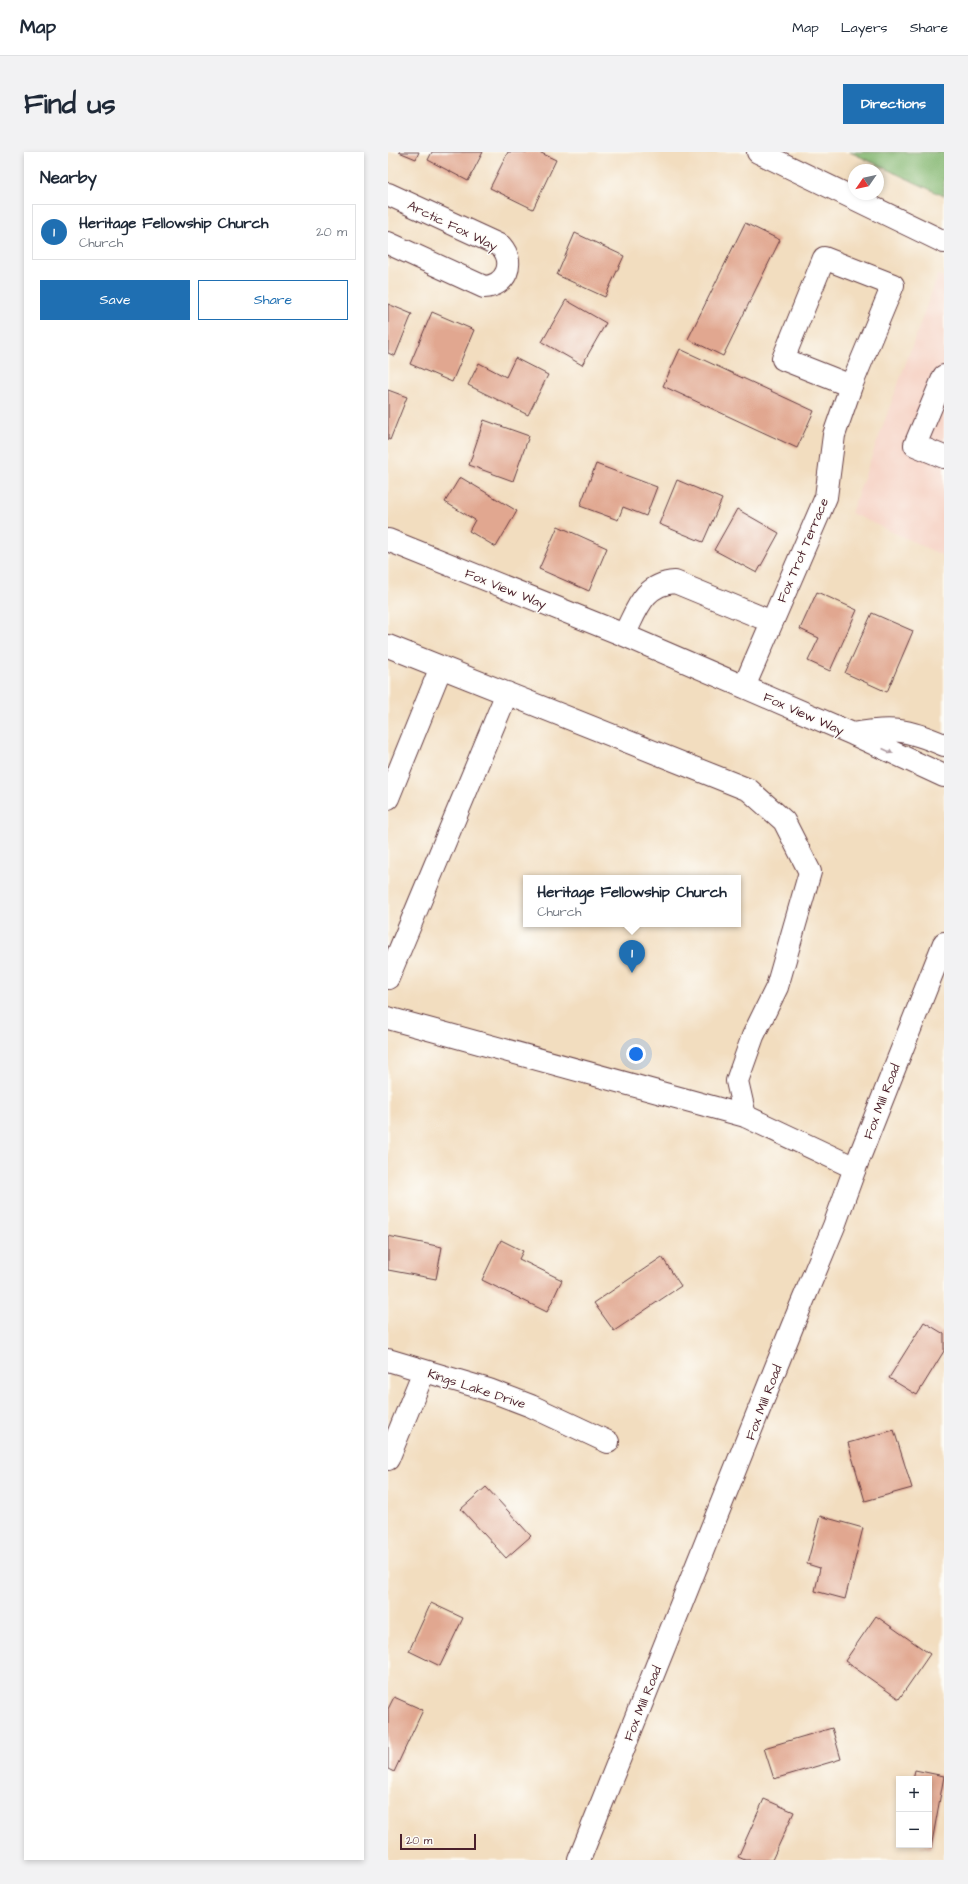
<!DOCTYPE html>
<html lang="en">
<head>
<meta charset="utf-8">
<style>
	:root { --surface:#fff; --page:#f2f2f3; --text:#1f2937; --muted:#747a83; --line:#e0e1e3; --accent:#1f6fb2 }
	body { margin:0; font-family:"Architects Daughter",sans-serif; background:var(--page); color:var(--text) }
	.controls { position:absolute; right:12px; bottom:12px; display:grid; overflow:hidden; border-radius:0px; box-shadow:0 2px 6px #0003 }
	.controls button { width:36px; height:36px; display:grid; place-items:center; padding:0; border:0; border-bottom:1px solid var(--line); background:var(--surface); color:var(--text); font:20px sans-serif }
	.compass { position:absolute; left:460px; top:12px; width:36px; height:36px; border-radius:50%; background:var(--surface); box-shadow:0 2px 6px #0003; rotate:236deg }
	.scale { position:absolute; left:12px; bottom:10px; width:76px; box-sizing:border-box; padding-left:4px; border:2px solid #4a1f2b; border-top:0; font-size:11px; line-height:14px; white-space:nowrap; color:#4a1f2b; -webkit-text-stroke:3px #fdfcf7; paint-order:stroke }
	.you { position:absolute; left:248px; top:902px; width:14px; height:14px; margin:-10px; border:3px solid #fff; border-radius:50%; background:#1a73e8; box-shadow:0 0 0 6px #1a73e833 }
	.badge { display:grid; place-items:center; width:26px; height:26px; border-radius:50%; background:var(--accent); color:#fff; font-size:13px; font-weight:700 }
	.pin { position:absolute; translate:-50% -33px; filter:drop-shadow(0 1px 2px #0008) }
	.pin::after { content:''; position:absolute; top:21px; width:14px; height:12px; background:inherit; clip-path:polygon(0 0,100% 0,50% 100%) }
	.popup { position:absolute; left:135px; top:723px; width:218px; height:52px; box-sizing:border-box; display:grid; place-content:center; border-radius:0px; background:var(--surface); filter:drop-shadow(0 1px 3px #0005); font-size:13px; white-space:nowrap; color:var(--muted) }
	.popup b { font-size:15px; color:var(--text) }
	.popup::after { content:''; position:absolute; left:50%; top:100%; margin-left:-8px; border:8px solid transparent; border-top-color:var(--surface) }
	.list { margin:0; padding:0; list-style:none }
	h2 { display:flex; justify-content:space-between; align-items:center; height:52px; margin:0; padding:0 16px; font-size:17px }
	h2 small { font-size:13px; font-weight:400; color:var(--muted) }
	.list li { display:grid; grid-template-columns:26px 1fr auto; gap:12px; align-items:center; box-sizing:border-box; height:56px; margin:0 8px 8px; padding:0 8px; border:1px solid var(--line); border-radius:0px }
	.list b { display:block; font-size:15px; white-space:nowrap }
	.list p { margin:0; font-size:13px; white-space:nowrap; color:var(--muted) }
	.list em { font-size:13px; font-style:normal; color:var(--muted) }
	.actions { display:flex; gap:8px; padding:12px 16px }
	.actions a { flex:1; padding:9px 0; border:1px solid var(--accent); border-radius:0px; text-align:center; font-size:14px; color:var(--accent) }
	.actions .main { background:var(--accent); color:#fff }
	.map { position:relative; flex:none; width:556px; height:1708px; overflow:hidden; border-radius:0px }
	header { display:flex; align-items:center; gap:24px; box-sizing:border-box; height:56px; padding:0 20px; background:var(--surface); border-bottom:1px solid var(--line) }
	header strong { font-size:19px }
	nav { display:flex; gap:22px; margin-inline-start:auto; font-size:14px }
	.intro { display:flex; align-items:center; justify-content:space-between; box-sizing:border-box; height:96px; padding:0 24px }
	h1 { margin:0; font-size:28px }
	.button { padding:10px 18px; border-radius:0px; background:var(--accent); color:#fff; font-size:14px; font-weight:700 }
	main { display:flex; gap:24px; padding:0 24px }
	aside { flex:1; background:var(--surface); border-radius:0px; box-shadow:0 2px 6px #0003 }
	.map>svg:first-child { display:block }
	.built { fill:#f6d2c4 }
	.forest { fill:#87b974; stroke:#686c50 }
	.building { fill:#e1a790 }
	.lines { fill:none; stroke-linecap:round; stroke-linejoin:round }
	.minor-casing { stroke:#633c41; stroke-width:24 }
	.major-casing { stroke:#633c41; stroke-width:24 }
	.minor { stroke:#fff; stroke-width:22 }
	.major { stroke:#fff; stroke-width:22 }
	.oneway { fill:#ae9aa0 }
	.labels { text-anchor:middle; stroke-width:3; stroke-linejoin:round; paint-order:stroke }
	.street-label { font-size:13px; fill:#4a1f2b; stroke:#fdfcf7 }
</style>
</head>
<body>
<header>
<strong>Map</strong>
<nav><a>Map</a><a>Layers</a><a>Share</a></nav>
</header>
<div class="intro"><h1>Find us</h1><a class="button">Directions</a></div>
<main>
<aside>
<h2>Nearby<small></small></h2>
<ul class="list">
<li><span class="badge">1</span><div><b>Heritage Fellowship Church</b><p>Church</p></div><em>20 m</em></li>
</ul>
<div class="actions"><a class="main">Save</a><a>Share</a></div>
</aside>
<div class="map">
<svg width="556" height="1708" viewBox="0 0 556 1708">
	<rect width="100%" height="100%" fill="#fdfcf7"/>
	<filter id="ink" filterUnits="userSpaceOnUse"><feTurbulence type="fractalNoise" baseFrequency=".025" numOctaves="2"/><feDisplacementMap in="SourceGraphic" scale="8" xChannelSelector="R" yChannelSelector="G"/><feConvolveMatrix kernelMatrix="1 2 1 2 8 2 1 2 1" color-interpolation-filters="sRGB"/></filter>
	<filter id="wash" filterUnits="userSpaceOnUse"><feTurbulence type="fractalNoise" baseFrequency=".012" numOctaves="4" result="noise"/><feDisplacementMap in="SourceGraphic" scale="16" xChannelSelector="R" yChannelSelector="G"/><feGaussianBlur stdDeviation="0.9" result="paint"/><feColorMatrix in="noise" values="0 0 0 0 0 0 0 0 0 0 0 0 0 0 0 0 0 1.4 0 .05"/><feComposite in="paint" operator="in"/></filter>
	<g filter="url(#wash)">
		<rect width="100%" height="100%" fill="#f2ddbf"/>
		<!-- built -->
		<path class="built" d="M550 123 556 125V404L463 361Z"/>
		<!-- forest -->
		<path class="forest" d="M462 0H556V44Z"/>
		<g id="blocks">
			<!-- building -->
			<path class="building" d="M11 0H31L28 7Z
				M44 0H95L80 29 40 8Z
				M120 0H151L168 8 145 57 102 36Z
				M357 71 392 88 335 204 300 187Z
				M187 81 236 104 217 145 169 123Z
				M178 148 218 171 194 213 154 190Z
				M0 152 24 162 7 204 0 201Z
				M44 160 86 178 64 230 22 212Z
				M292 197 426 259 409 296 275 234Z
				M127 206 160 223 140 263 80 233 91 211 118 225Z
				M0 238 19 245 2 288 0 287Z
				M96 268 141 284 125 329 81 313Z
				M208 312 269 335 258 364 235 355 230 368 192 354Z
				M72 325 129 359 108 395 81 379 87 368 57 350Z
				M289 328 334 347 315 390 271 372Z
				M349 357 391 381 369 421 326 398Z
				M170 374 219 396 201 439 151 417Z
				M429 440 469 458 442 519 420 509 431 486 412 477Z
				M484 461 525 479 499 540 457 521Z
				M0 1084 54 1095 48 1127 0 1118Z
				M113 1088 135 1099 131 1107 174 1128 159 1160 94 1128Z
				M274 1105 293 1134 226 1179 206 1151Z
				M536 1170 556 1182V1199L529 1243 501 1226Z
				M506 1278 524 1336 477 1349 460 1291Z
				M98 1335 143 1384 118 1406 73 1357Z
				M432 1364 475 1376 457 1447 427 1439 432 1416 419 1412Z
				M43 1451 75 1466 52 1514 21 1499Z
				M488 1464 542 1502 511 1547 457 1509Z
				M6 1545 35 1558 6 1620 0 1617V1557Z
				M444 1576 453 1607 386 1627 376 1596Z
				M527 1618 556 1624 543 1696 531 1694 541 1693V1627H525Z
				M376 1647 406 1660 384 1708H357L350 1705Z"/>
		</g>
	</g>
	<g filter="url(#ink)">
		<use href="#blocks" fill-opacity="0" stroke="#633c41" stroke-width="1"/>
		<g class="lines">
			<defs>
				<path id="minor" d="M370 0 556 90
					M0 42 113 94C128 111 118 134 96 135L0 91
					M556 224 527 293 556 305
					M0 388 236 483 465 582 556 624
					M236 483C249 458 255 432 287 430L384 470
					M0 494 361 638 396 669 422 720 389 835 365 884 349 929 357 964
					M356 535 438 345 446 283 463 234 505 133 436 106 395 207 463 234
					M465 582C504 575 519 577 556 593
					M0 646 53 515
					M0 826 119 541
					M0 866 357 964 467 1016
					M0 1208 101 1238 143 1254 220 1290
					M0 1307 36 1219"/>
				<path id="major" d="M191 1708 404 1175 446 1074 467 1016 556 791"/>
			</defs>
			<!-- minor casing -->
			<use href="#minor" class="minor-casing"/>
			<!-- major casing -->
			<use href="#major" class="major-casing"/>
			<!-- minor -->
			<use href="#minor" class="minor"/>
			<!-- major -->
			<use href="#major" class="major"/>
		</g>
		<!-- one-way arrows -->
		<defs><path id="oneway-solid" d="M-6-.8H1V-3.2L6.5 0L1 3.2V.8H-6Z"/></defs>
		<use class="oneway" href="#oneway-solid" transform="translate(500 599) rotate(25)"/>
	</g>
	<g class="labels">
		<!-- street labels -->
		<g class="street-label">
			<text transform="translate(65 73) rotate(26)" y="5">Arctic Fox Way</text>
			<text transform="translate(414 398) rotate(-67)" y="5">Fox Trot Terrace</text>
			<text transform="translate(118 436) rotate(22)" y="5">Fox View Way</text>
			<text transform="translate(416 561) rotate(24)" y="5">Fox View Way</text>
			<text transform="translate(493 949) rotate(-69)" y="5">Fox Mill Road</text>
			<text transform="translate(89 1236) rotate(18)" y="5">Kings Lake Drive</text>
			<text transform="translate(375 1250) rotate(-69)" y="5">Fox Mill Road</text>
			<text transform="translate(254 1551) rotate(-68)" y="5">Fox Mill Road</text>
		</g>
	</g>
</svg>
<div class="controls">
<button>+</button>
<button>−</button>
</div>
<svg class="compass" viewBox="-18 -18 36 36"><path d="M0-13l5 13h-10z" fill="#e53935"/><path d="M0 13l5-13h-10z" fill="#747a83"/></svg>
<div class="scale">20 m</div>
<div class="you"></div>
<div class="pin badge" style="left:244px;top:821px">1</div>
<div class="popup"><b>Heritage Fellowship Church</b>Church</div>
</div>
</main>
</body>
</html>
